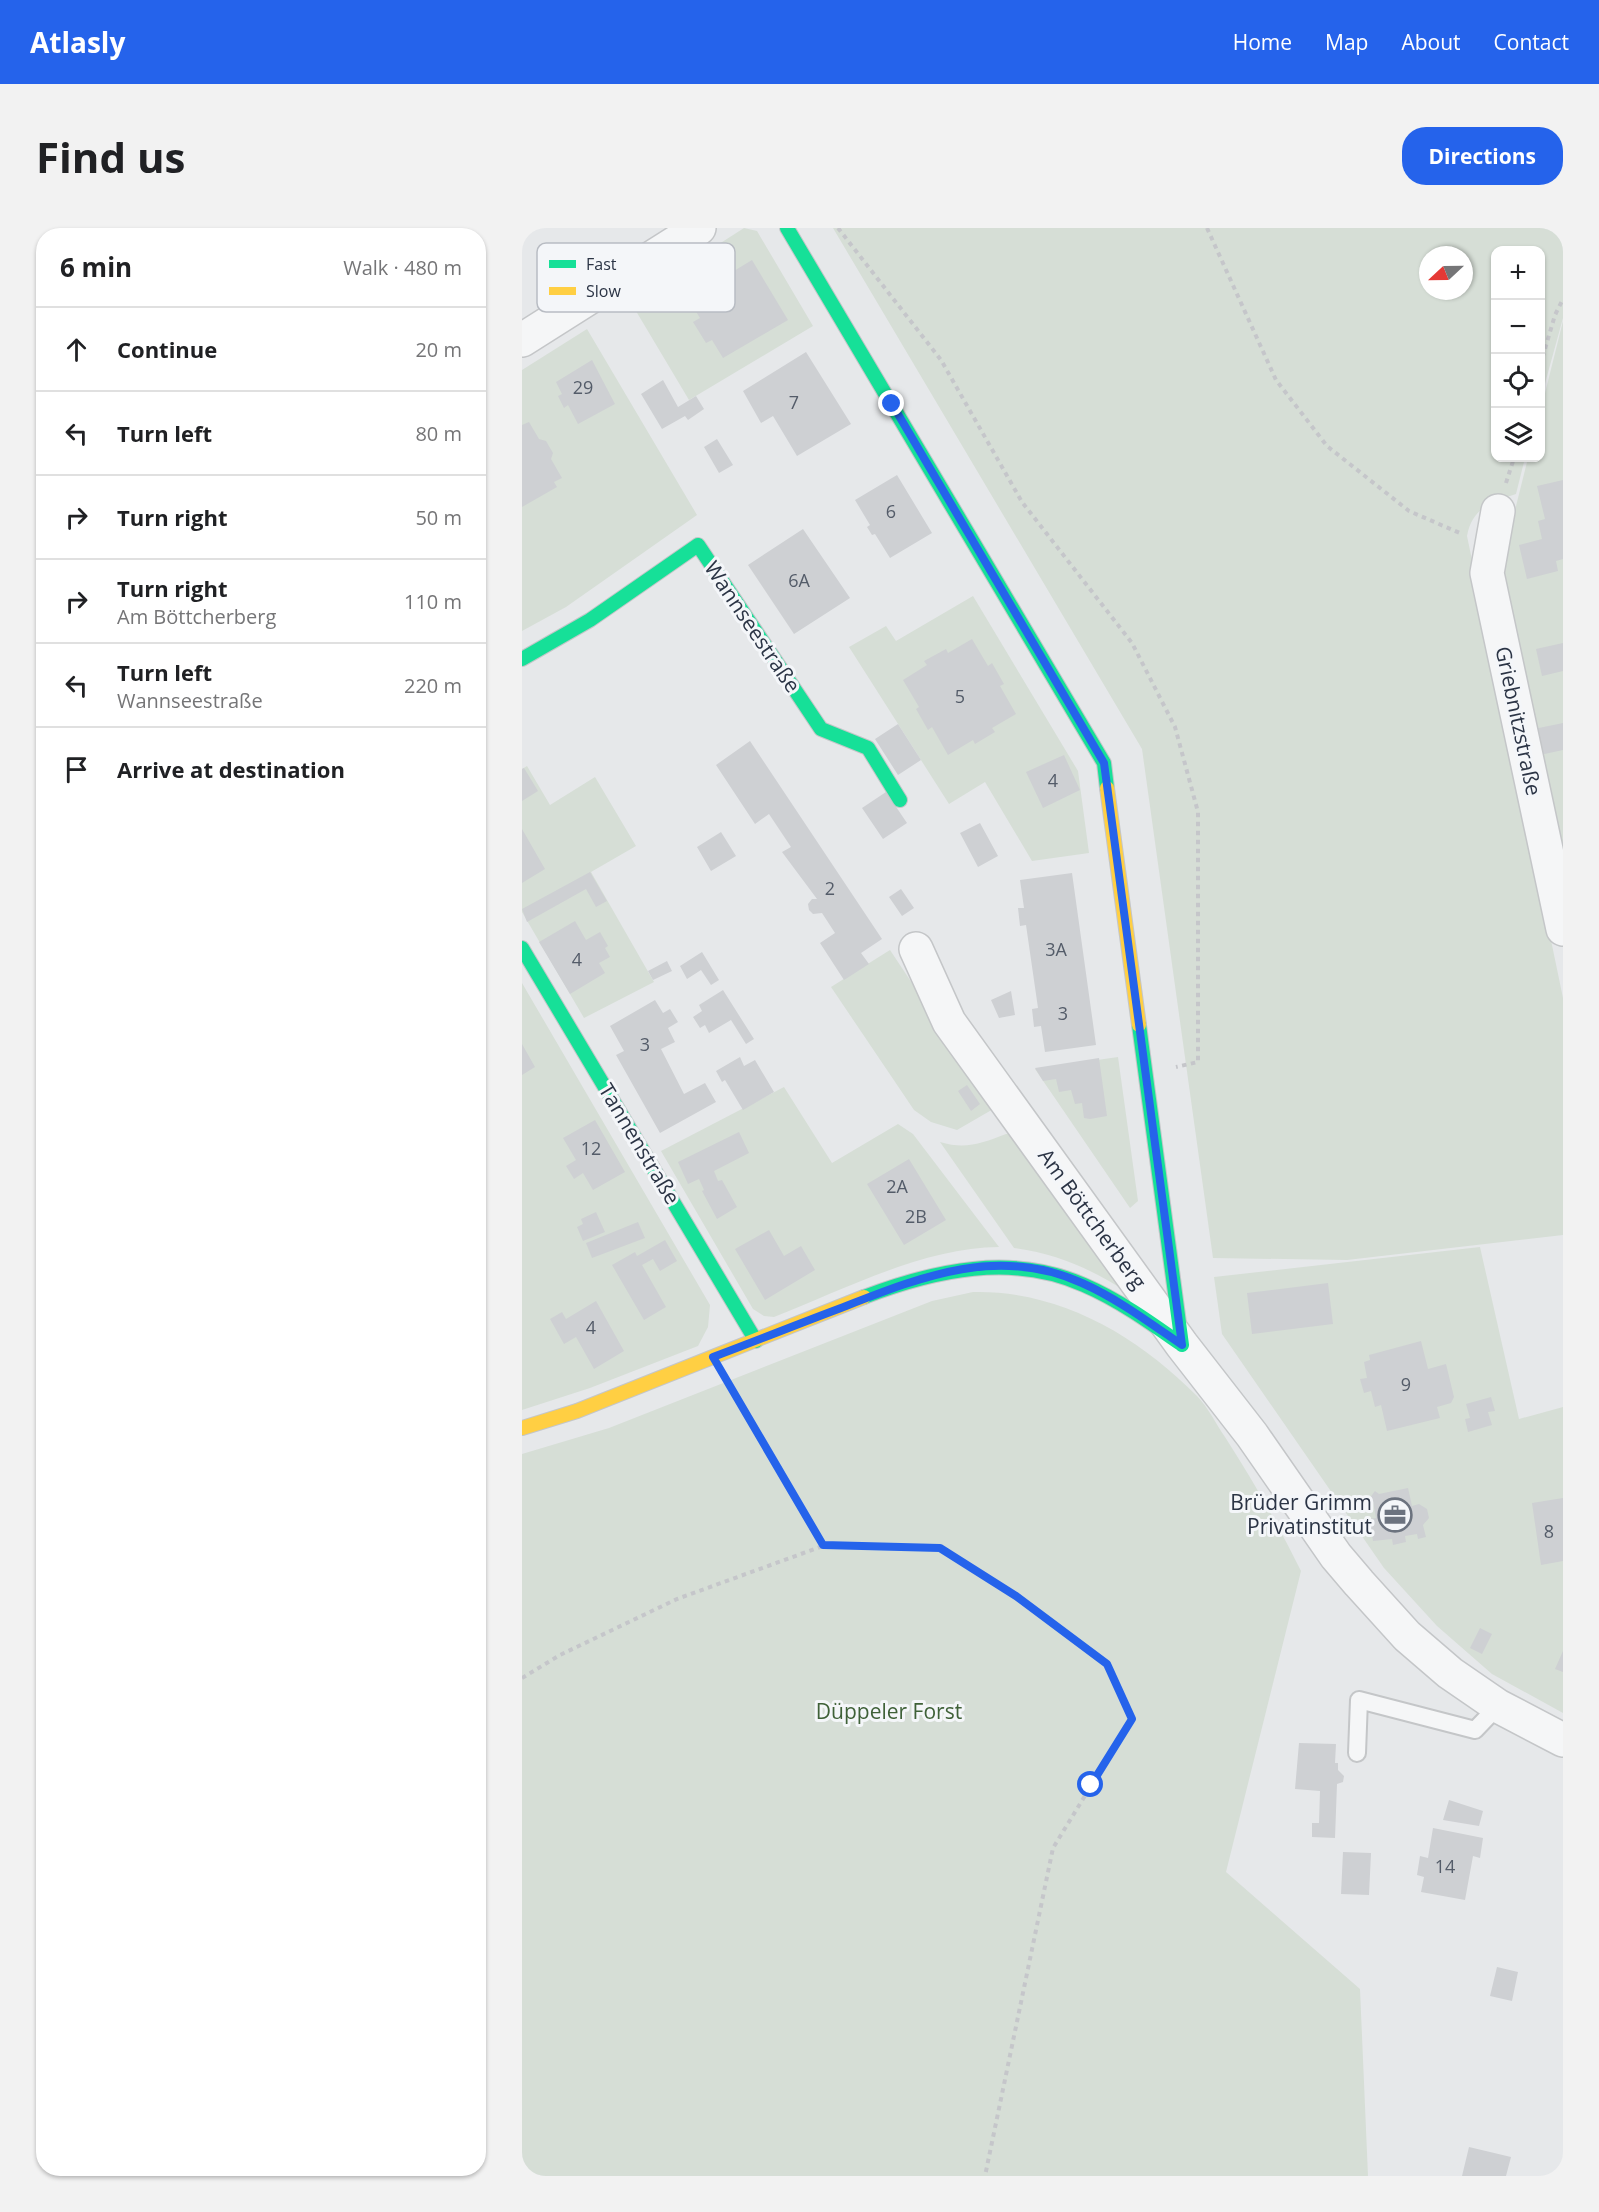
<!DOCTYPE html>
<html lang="en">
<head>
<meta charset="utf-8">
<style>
	:root { --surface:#fff; --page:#f2f2f2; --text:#202124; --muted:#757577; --line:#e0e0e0; --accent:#2563eb }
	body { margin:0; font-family:"Open Sans",sans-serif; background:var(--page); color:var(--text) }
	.controls { position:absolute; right:18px; top:18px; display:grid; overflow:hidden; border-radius:12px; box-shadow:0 2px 4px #0004 }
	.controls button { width:54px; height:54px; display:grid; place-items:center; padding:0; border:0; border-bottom:2px solid var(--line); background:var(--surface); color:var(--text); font:30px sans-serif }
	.compass { position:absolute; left:897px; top:18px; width:54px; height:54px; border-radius:50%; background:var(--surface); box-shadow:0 2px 4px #0004; rotate:248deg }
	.stop { position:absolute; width:18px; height:18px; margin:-14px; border:4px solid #2563eb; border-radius:50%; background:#fff }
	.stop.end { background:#2563eb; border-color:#fff; box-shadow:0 2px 6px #0008 }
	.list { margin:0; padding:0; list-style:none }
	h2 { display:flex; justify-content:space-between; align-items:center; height:78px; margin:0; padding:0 24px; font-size:26px }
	h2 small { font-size:20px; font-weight:400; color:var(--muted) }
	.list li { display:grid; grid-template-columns:39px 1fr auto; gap:18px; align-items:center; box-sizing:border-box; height:84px; padding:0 24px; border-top:2px solid var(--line) }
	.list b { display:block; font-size:22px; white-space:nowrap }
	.list p { margin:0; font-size:20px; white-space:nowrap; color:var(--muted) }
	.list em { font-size:20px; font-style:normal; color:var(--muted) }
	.icon { flex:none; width:33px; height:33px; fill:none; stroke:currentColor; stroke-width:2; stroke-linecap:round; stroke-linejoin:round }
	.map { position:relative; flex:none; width:1041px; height:1948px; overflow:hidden; border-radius:24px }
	header { display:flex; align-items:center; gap:36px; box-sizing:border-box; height:84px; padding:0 30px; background:var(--accent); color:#fff }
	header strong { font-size:28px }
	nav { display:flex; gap:33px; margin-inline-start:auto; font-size:21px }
	.intro { display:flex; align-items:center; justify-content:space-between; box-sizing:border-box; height:144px; padding:0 36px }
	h1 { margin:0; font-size:42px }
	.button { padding:15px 27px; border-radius:24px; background:var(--accent); color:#fff; font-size:21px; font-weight:700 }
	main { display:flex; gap:36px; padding:0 36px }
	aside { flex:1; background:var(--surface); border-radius:24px; box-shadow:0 2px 4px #0004 }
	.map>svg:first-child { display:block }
	.green { fill:#d6ded6; fill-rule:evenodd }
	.building { fill:#ced0d3 }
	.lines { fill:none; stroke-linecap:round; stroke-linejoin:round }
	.lane-casing { stroke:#c4c6c8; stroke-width:20 }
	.street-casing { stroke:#c4c6c8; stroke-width:36 }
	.fast-casing { stroke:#c4c6c8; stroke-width:16 }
	.slow-casing { stroke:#c4c6c8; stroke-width:16 }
	.path { stroke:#c5c6ca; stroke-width:4; stroke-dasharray:4.5 4.5; stroke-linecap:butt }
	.lane { stroke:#f5f6f7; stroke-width:16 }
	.street { stroke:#f5f6f7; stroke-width:33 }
	.fast { stroke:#16e098; stroke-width:14 }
	.slow { stroke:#ffcf43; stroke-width:14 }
	.route { stroke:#2563eb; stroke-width:8 }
	.labels { text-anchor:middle; stroke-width:6; stroke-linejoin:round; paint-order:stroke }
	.number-label { font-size:18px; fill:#545c69 }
	.street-label { font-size:21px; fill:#2b3445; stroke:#f4f6f9 }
	.poi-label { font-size:21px; fill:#2b3445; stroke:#f4f6f9; text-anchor:end }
	.park-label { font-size:21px; fill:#3f6138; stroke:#f4f6f9 }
	.key { fill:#f4f6f9; stroke:#b8bcc3; stroke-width:1.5 }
	.key-label { font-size:16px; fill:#2b3445 }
</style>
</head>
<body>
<header>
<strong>Atlasly</strong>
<nav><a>Home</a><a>Map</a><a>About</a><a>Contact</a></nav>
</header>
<div class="intro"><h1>Find us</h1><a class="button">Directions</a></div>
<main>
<aside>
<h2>6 min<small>Walk · 480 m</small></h2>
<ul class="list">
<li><svg class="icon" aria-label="ahead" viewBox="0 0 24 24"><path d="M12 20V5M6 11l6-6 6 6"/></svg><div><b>Continue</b></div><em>20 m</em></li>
<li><svg class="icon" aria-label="left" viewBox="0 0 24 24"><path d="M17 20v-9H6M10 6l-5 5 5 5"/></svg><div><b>Turn left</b></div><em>80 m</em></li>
<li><svg class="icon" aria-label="right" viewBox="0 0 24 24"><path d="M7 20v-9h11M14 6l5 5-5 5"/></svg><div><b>Turn right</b></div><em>50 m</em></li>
<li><svg class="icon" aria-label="right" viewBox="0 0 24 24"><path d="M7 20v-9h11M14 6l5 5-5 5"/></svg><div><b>Turn right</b><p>Am Böttcherberg</p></div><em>110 m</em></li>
<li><svg class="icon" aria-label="left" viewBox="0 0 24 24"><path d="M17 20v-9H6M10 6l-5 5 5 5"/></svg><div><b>Turn left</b><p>Wannseestraße</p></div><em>220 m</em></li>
<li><svg class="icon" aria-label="arrive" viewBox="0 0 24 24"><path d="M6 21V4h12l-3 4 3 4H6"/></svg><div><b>Arrive at destination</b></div></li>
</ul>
</aside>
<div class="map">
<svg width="1041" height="1948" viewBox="0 0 1041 1948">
	<rect width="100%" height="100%" fill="#e6e8ea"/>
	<!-- green -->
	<path class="green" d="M222 0 235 3 291 98 167 172 108 73Z
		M311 0H1041V90L1019 170 1018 22H974V230H1003L994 266C969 274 950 280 945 308L1041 770V1007L825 1032 691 1030 620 521ZM906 27H942V63H906Z
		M1041 93V634L978 342 1006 230H1018L1019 181Z
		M65 101 175 287 44 379 0 403V142Z
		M451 368 556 543 567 625 510 633 463 554 427 576 327 419 364 398 374 413Z
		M5 538 28 577 73 549 114 618 69 644 132 754 62 790 0 684V541Z
		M368 722 473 880 435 902 409 894 392 882 309 759Z
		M0 755 188 1077 186 1099 176 1118 68 1160 0 1182Z
		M596 829 616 973 608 980 513 841Z
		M262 859 310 935 376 896 391 906 477 1019C403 1019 321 1062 252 1089L242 1088 231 1081 139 923Z
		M484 906H488L608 1066C571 1042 537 1026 492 1020L418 914C444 922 460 915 484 906Z
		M958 1019 997 1191 1041 1179V1485L970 1446 915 1398 862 1340 700 1106 692 1049Z
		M451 1064C537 1062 615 1107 675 1168 686 1179 694 1196 703 1209 732 1254 755 1295 779 1343L704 1644 838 1761 846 1948H0V1226L87 1200 410 1073Z"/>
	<!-- building -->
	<path class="building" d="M230 32 266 92 201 130 190 112 184 115 171 94 178 90 166 71Z
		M284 124 329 196 275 228 251 188 239 195 221 163Z
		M70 132 93 176 56 196 46 177 42 180 36 168 40 166 34 154Z
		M141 152 156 179 174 168 182 181 166 192 163 188 140 201 119 166Z
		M7 194 17 211 24 213 31 225 29 231 40 250 32 254 35 259 0 279V197Z
		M195 211 211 237 197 245 182 219Z
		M375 247 410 305 368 330 353 306 350 307 345 299 348 297 333 272Z
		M1041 252V331L1034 333 1036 343 1005 351 997 317 1020 311 1016 293 1023 291 1015 258Z
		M281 301 328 370 272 406 226 337Z
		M450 411 466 438 470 435 482 456 478 458 494 486 470 500 473 504 453 516 451 512 426 527 410 499 406 502 394 481 397 479 381 452 405 437 402 433 424 421 426 425Z
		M1041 415V443L1020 448 1014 421Z
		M1041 495V522L1018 527 1012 501Z
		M376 496 399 532 376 547 353 511Z
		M228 513 360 711 339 725 347 736 322 752 298 715 313 705 300 685 291 686 287 682 286 676 290 671H295L260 624 269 619 247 586 233 596 194 537Z
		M542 527 558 562 521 580 504 544Z
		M2 540 16 563 0 573V541Z
		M364 564 385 595 361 611 340 580Z
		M458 595 476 628 456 639 438 605Z
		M0 601 23 641 0 655Z
		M199 604 214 628 189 643 175 619Z
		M68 644 85 673 74 679 64 661 5 694 0 681Z
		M550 645 574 817 523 824 519 798 512 799 510 781 516 780 504 697 498 698 496 680H502L498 652Z
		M379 661 392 680 380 688 367 669Z
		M53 693 64 712 78 704 86 718 83 720 88 729 77 735 83 745 48 766 17 714Z
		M180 724 197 752 189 757 179 742 165 751 158 738Z
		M145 733 150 743 131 752 126 743Z
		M201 762 232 811 224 816 209 792 187 805 183 797 178 800 171 789 180 783 177 777Z
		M489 763 493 787 477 790 469 772Z
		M133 772 141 785 148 781 156 794 146 800 153 814 139 821 162 866 183 855 194 874 138 905 94 827 102 823 88 798Z
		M0 816 13 839 0 847Z
		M218 829 222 838 233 832 252 864 221 882 203 852 200 854 194 843Z
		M577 830 585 888 568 891 562 890 560 875 553 876 549 862 537 864 534 851 521 853 513 840Z
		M445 857 458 876 449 883 436 863Z
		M73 892 103 944 71 962 61 945 52 951 44 938 54 932 41 910Z
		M217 904 227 925 192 943 196 953 200 952 215 979 195 991 180 963 182 962 177 951 166 956 156 934Z
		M387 931 424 992 382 1017 345 956Z
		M74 984 83 1004 61 1013 55 999 61 996 59 991Z
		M116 994 123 1010 70 1030 64 1015Z
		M247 1002 262 1028 279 1018 293 1042 243 1072 213 1021Z
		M143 1012 155 1033 138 1043 131 1031 120 1037 144 1079 122 1092 90 1037 113 1024 115 1028Z
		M806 1055 811 1096 730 1106 725 1065Z
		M74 1073 102 1123 72 1141 54 1109 42 1116 28 1091 40 1084 44 1091Z
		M899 1113 906 1141 924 1136 932 1169 929 1175 915 1179 918 1190 865 1203 859 1177 853 1179 849 1163 842 1165 838 1151 845 1150 842 1134 848 1132 847 1127Z
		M969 1169 973 1183 966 1184 970 1197 946 1204 943 1191 948 1190 944 1176Z
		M886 1260 890 1278 897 1276 905 1281 907 1290 901 1297 904 1309 896 1311 895 1306 883 1308 884 1314 871 1317 870 1311 851 1313 847 1291 854 1290 851 1274 847 1271 853 1263 857 1266Z
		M1041 1270V1333L1019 1337 1010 1275Z
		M958 1400 970 1406 960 1426 948 1420Z
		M1041 1423V1444L1033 1441Z
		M777 1515 814 1516 813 1535H816V1542L822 1548 821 1554 815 1556 813 1610 790 1609V1595H797L798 1563 773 1561Z
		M927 1572 961 1583 957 1598 921 1592Z
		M911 1600 961 1610 958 1630 951 1628 943 1672 899 1664 902 1649 895 1647 898 1628 906 1630Z
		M821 1624 849 1625 847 1667 819 1666Z
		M975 1739 996 1744 990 1773 968 1768Z
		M947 1919 989 1929 984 1948H940Z"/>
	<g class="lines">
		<defs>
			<path id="lane" d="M835 1525 837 1472 953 1502 976 1478"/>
			<path id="street" d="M0 112 177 0
				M976 283 965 345 1041 701
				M394 721 427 794 660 1117 730 1207 814 1328 837 1355 885 1408 928 1445 976 1478 1041 1512"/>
			<path id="fast" d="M265 0 582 535 585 560
				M0 431 68 392 176 317 299 501 346 520 378 572
				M0 720 234 1113
				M617 797 660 1117
				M342 1069C413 1042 490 1025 562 1057 597 1072 629 1095 660 1117"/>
			<path id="slow" d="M585 560 617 797
				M0 1200 55 1183 342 1069"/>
		</defs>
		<!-- lane casing -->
		<use href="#lane" class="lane-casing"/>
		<!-- street casing -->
		<use href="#street" class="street-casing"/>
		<!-- fast casing -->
		<use href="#fast" class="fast-casing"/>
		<!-- slow casing -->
		<use href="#slow" class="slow-casing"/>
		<!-- path -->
		<path class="path" d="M316 0 419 132 500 274 610 415 653 499 676 584V834L654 839
			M685 0 754 152 805 218 887 283 940 306
			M1018 138 1033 87 1041 71
			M984 255 992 230
			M207 1156 301 1318
			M0 1450 38 1427 155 1371 301 1318 418 1320 494 1368 585 1436 610 1491 531 1620 463 1948"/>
		<!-- lane -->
		<use href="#lane" class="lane"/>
		<!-- street -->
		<use href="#street" class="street"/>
		<!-- fast -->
		<use href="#fast" class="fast"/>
		<!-- slow -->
		<use href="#slow" class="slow"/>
	</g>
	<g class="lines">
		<!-- route -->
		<path class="route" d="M370 176 582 535 660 1117C628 1095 596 1071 560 1055 476 1017 398 1049 319 1080 276 1096 234 1113 191 1129L301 1317 418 1320 494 1368 585 1436 610 1491 569 1557"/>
	</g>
	<!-- icons -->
	<defs>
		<symbol id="office-ring" viewBox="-11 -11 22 22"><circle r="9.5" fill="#f4f6f9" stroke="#6c737f" stroke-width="1.5"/><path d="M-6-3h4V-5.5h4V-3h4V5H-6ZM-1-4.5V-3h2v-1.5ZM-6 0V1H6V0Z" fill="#6c737f"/></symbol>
	</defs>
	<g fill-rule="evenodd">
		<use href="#office-ring" x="854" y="1268" width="38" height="38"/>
	</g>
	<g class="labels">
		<!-- number labels -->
		<g class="number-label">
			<text x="61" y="166">29</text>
			<text x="272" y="181">7</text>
			<text x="369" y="290">6</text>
			<text x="277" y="359">6A</text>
			<text x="438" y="475">5</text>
			<text x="531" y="559">4</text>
			<text x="308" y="667">2</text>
			<text x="534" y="728">3A</text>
			<text x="55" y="738">4</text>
			<text x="541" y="792">3</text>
			<text x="123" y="823">3</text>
			<text x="69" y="927">12</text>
			<text x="375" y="965">2A</text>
			<text x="394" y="995">2B</text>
			<text x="69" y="1106">4</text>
			<text x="884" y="1163">9</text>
			<text x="1027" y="1310">8</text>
			<text x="923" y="1645">14</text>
		</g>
		<!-- street labels -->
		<g class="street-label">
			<text transform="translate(230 399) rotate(56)" y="7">Wannseestraße</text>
			<text transform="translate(996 493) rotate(78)" y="7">Griebnitzstraße</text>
			<text transform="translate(117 916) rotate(59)" y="7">Tannenstraße</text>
			<text transform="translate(570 991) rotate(54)" y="7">Am Böttcherberg</text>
		</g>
		<!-- poi labels -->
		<g class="poi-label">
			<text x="850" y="1282">Brüder Grimm<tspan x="850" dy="24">Privatinstitut</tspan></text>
		</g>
		<!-- park labels -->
		<g class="park-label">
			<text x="367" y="1491">Düppeler Forst</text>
		</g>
	</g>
	<!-- legend -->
	<rect x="15" y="15" width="198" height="69" rx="9" class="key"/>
	<rect x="27" y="32" width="27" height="8" fill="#16e098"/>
	<rect x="27" y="59" width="27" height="8" fill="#ffcf43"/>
	<g class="key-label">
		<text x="64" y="42">Fast</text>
		<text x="64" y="69">Slow</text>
	</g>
</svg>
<div class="controls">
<button>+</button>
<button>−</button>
<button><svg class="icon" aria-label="locate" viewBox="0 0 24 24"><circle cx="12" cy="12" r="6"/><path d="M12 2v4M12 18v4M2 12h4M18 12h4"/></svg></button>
<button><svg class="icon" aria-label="layers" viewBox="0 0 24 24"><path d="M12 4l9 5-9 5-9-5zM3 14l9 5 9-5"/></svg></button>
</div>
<svg class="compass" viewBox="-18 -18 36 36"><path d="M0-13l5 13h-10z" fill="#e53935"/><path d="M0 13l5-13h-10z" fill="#757577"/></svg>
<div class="stop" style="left:569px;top:1557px"></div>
<div class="stop end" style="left:370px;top:176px"></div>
</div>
</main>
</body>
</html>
